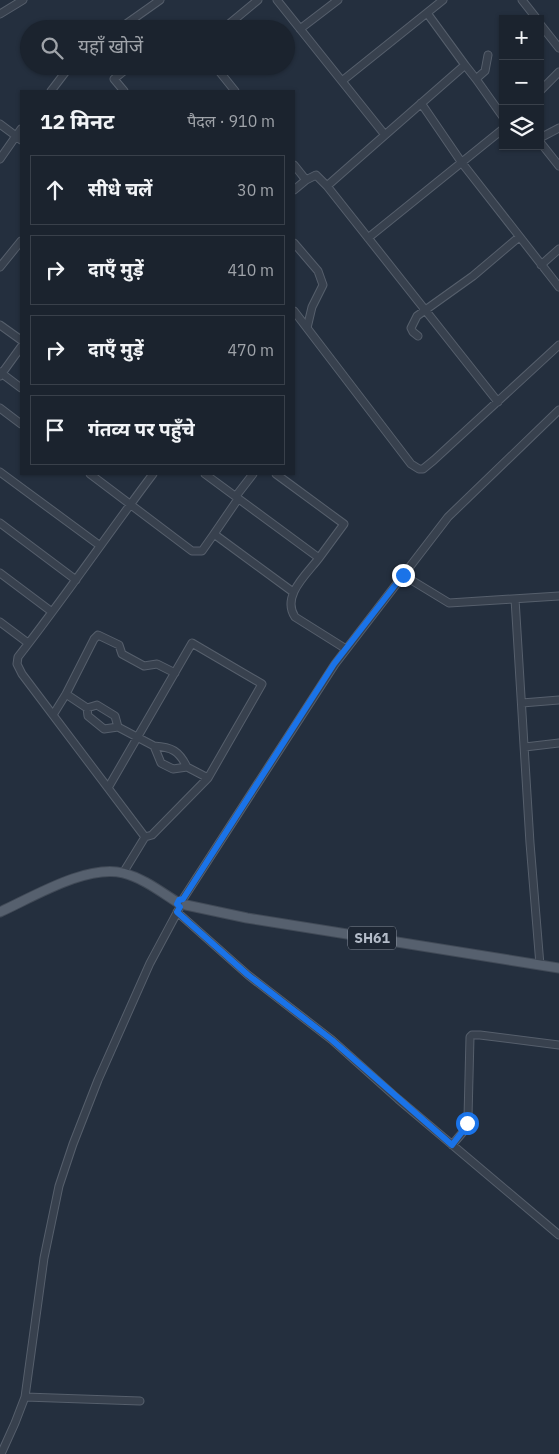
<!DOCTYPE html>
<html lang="hi">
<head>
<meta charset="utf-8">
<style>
	:root { --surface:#1b232e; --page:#282f3a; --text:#f1f3f6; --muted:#a0a4aa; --line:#39404a }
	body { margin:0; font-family:"IBM Plex Sans","Noto Sans Devanagari",sans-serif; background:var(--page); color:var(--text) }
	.controls { position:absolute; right:15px; top:15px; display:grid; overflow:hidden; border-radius:0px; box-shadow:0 1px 4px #0004 }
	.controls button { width:45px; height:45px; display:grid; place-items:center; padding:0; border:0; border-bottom:1px solid var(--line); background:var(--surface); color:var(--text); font:25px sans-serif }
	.stop { position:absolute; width:15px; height:15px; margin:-11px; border:4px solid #1a73e8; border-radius:50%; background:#fff }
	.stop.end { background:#1a73e8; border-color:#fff; box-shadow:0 1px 5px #0008 }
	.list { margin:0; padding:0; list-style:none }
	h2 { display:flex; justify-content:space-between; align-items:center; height:65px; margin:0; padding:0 20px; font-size:21px }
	h2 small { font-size:16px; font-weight:400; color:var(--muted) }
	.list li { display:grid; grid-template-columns:32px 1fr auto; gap:15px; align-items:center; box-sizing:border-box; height:70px; margin:0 10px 10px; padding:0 10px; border:1px solid var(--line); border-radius:0px }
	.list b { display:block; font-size:19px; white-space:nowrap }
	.list em { font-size:16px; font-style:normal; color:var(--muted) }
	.icon { flex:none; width:28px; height:28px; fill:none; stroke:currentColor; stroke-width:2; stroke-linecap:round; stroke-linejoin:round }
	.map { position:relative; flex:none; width:559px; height:1454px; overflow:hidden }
	.search { position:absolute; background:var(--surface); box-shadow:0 1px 4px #0004; left:20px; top:20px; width:275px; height:55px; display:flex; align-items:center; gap:12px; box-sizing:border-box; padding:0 18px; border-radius:28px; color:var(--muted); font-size:19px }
	.panel { position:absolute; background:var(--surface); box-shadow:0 1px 4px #0004; left:20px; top:90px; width:275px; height:385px; border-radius:0px }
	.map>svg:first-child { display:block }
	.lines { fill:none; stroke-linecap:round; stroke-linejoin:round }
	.minor-casing { stroke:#565f6c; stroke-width:9 }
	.major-casing { stroke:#414a57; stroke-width:11 }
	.minor { stroke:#38414e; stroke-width:7 }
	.major { stroke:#56606e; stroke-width:9 }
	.route { stroke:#1a73e8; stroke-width:6 }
	.labels { text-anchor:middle; stroke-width:5; stroke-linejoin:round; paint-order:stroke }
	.shield { fill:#1d2633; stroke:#878f9c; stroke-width:1 }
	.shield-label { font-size:14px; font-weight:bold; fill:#b4bcc9 }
</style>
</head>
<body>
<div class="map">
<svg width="559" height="1454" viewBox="0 0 559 1454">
	<rect width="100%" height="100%" fill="#242f3e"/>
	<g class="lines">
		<defs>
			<path id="minor" d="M277 0 385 135 327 186 316 175 306 180
				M522 0 537 19
				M0 14 23 0
				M540 24 559 48
				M119 29 160 0
				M179 29 183 26 186 29
				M223 29 258 0
				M300 29 338 0
				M488 55 485 71 476 79 503 117
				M465 65 476 79
				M215 66 235 91
				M342 81 443 0
				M51 91 70 66
				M124 91 114 79 130 66
				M540 91 559 72
				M421 103 462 163 559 287
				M0 124 16 136 0 159
				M21 129 16 136 21 140
				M385 135 465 65 427 13
				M540 138 559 128
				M540 142 559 166
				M294 165 306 180 294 190
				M327 186 498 402
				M368 238 503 129
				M294 243 318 271 323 285 312 307 307 328
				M541 265 559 249
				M0 267 21 241
				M294 311 411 464 419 469H423L434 460 559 345
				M0 325 21 340
				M418 336 413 332 411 328 417 316 473 276 519 237
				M0 372 21 388
				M0 376 21 347
				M0 408 21 424
				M0 472 99 545
				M90 474 192 551H202L214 534 293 592
				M205 474 319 558C307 574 281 596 295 617L346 649
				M276 474 344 524 319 558
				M236 496 253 474
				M0 523 76 580
				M214 534 238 499
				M0 573 52 612
				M403 575 449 603 559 596
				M515 599 530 843 540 965
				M0 622 28 643
				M66 694 87 708 88 716 104 729 118 727 154 746 161 763 173 769 187 767 208 778
				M522 703 559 700
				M87 708 97 705 115 716 118 727
				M53 715 66 694 94 639 98 635 119 645 122 654 144 666 157 664 175 673
				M154 746C172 747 179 751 187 767
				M525 747 559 743
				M108 788 192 643 262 684 208 778 152 835 145 837
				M123 873 145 837 22 674 17 664 18 657C65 597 107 535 153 474
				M183 899 335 664 448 517 559 410
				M177 912 248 975 332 1040 398 1099 559 1235
				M452 1145 463 1132 468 1117 470 1037 472 1035H480L559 1045
				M25 1397 140 1401
				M1 1454 15 1423 25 1397 44 1258 59 1186 73 1144 98 1080 150 963 180 907"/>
			<path id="major" d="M186 905 247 918 559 968
				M0 912C33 897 87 864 123 873 143 878 161 892 177 902"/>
		</defs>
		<!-- minor casing -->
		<use href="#minor" class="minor-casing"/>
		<!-- major casing -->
		<use href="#major" class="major-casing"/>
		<!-- minor -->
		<use href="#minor" class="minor"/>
		<!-- major -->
		<use href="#major" class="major"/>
	</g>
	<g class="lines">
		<!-- route -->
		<path class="route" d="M403 575 334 664 183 899 179 900 177 904 180 907 177 912 248 975 332 1040 452 1145 462 1132 467 1123"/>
	</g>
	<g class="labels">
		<!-- shield labels -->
		<rect class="shield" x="348" y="926.5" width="48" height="23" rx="4"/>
		<g class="shield-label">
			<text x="372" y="943">SH61</text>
		</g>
	</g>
</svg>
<div class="controls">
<button>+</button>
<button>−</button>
<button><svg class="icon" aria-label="layers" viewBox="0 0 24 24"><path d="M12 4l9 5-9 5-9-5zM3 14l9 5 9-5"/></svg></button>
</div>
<div class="stop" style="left:467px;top:1123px"></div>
<div class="stop end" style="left:403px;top:575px"></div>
<div class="search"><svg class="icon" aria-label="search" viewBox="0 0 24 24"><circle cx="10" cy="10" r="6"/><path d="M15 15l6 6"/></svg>यहाँ खोजें</div>
<section class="panel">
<h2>12 मिनट<small>पैदल · 910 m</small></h2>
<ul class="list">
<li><svg class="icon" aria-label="ahead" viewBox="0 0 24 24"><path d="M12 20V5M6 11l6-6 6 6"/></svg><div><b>सीधे चलें</b></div><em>30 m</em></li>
<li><svg class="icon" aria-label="right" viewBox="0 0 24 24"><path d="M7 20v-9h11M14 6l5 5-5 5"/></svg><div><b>दाएँ मुड़ें</b></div><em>410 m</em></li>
<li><svg class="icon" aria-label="right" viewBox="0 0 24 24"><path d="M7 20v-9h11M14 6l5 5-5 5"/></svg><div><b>दाएँ मुड़ें</b></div><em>470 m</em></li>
<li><svg class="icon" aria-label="arrive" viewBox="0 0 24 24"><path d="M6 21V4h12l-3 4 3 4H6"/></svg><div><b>गंतव्य पर पहुँचे</b></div></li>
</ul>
</section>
</div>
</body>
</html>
